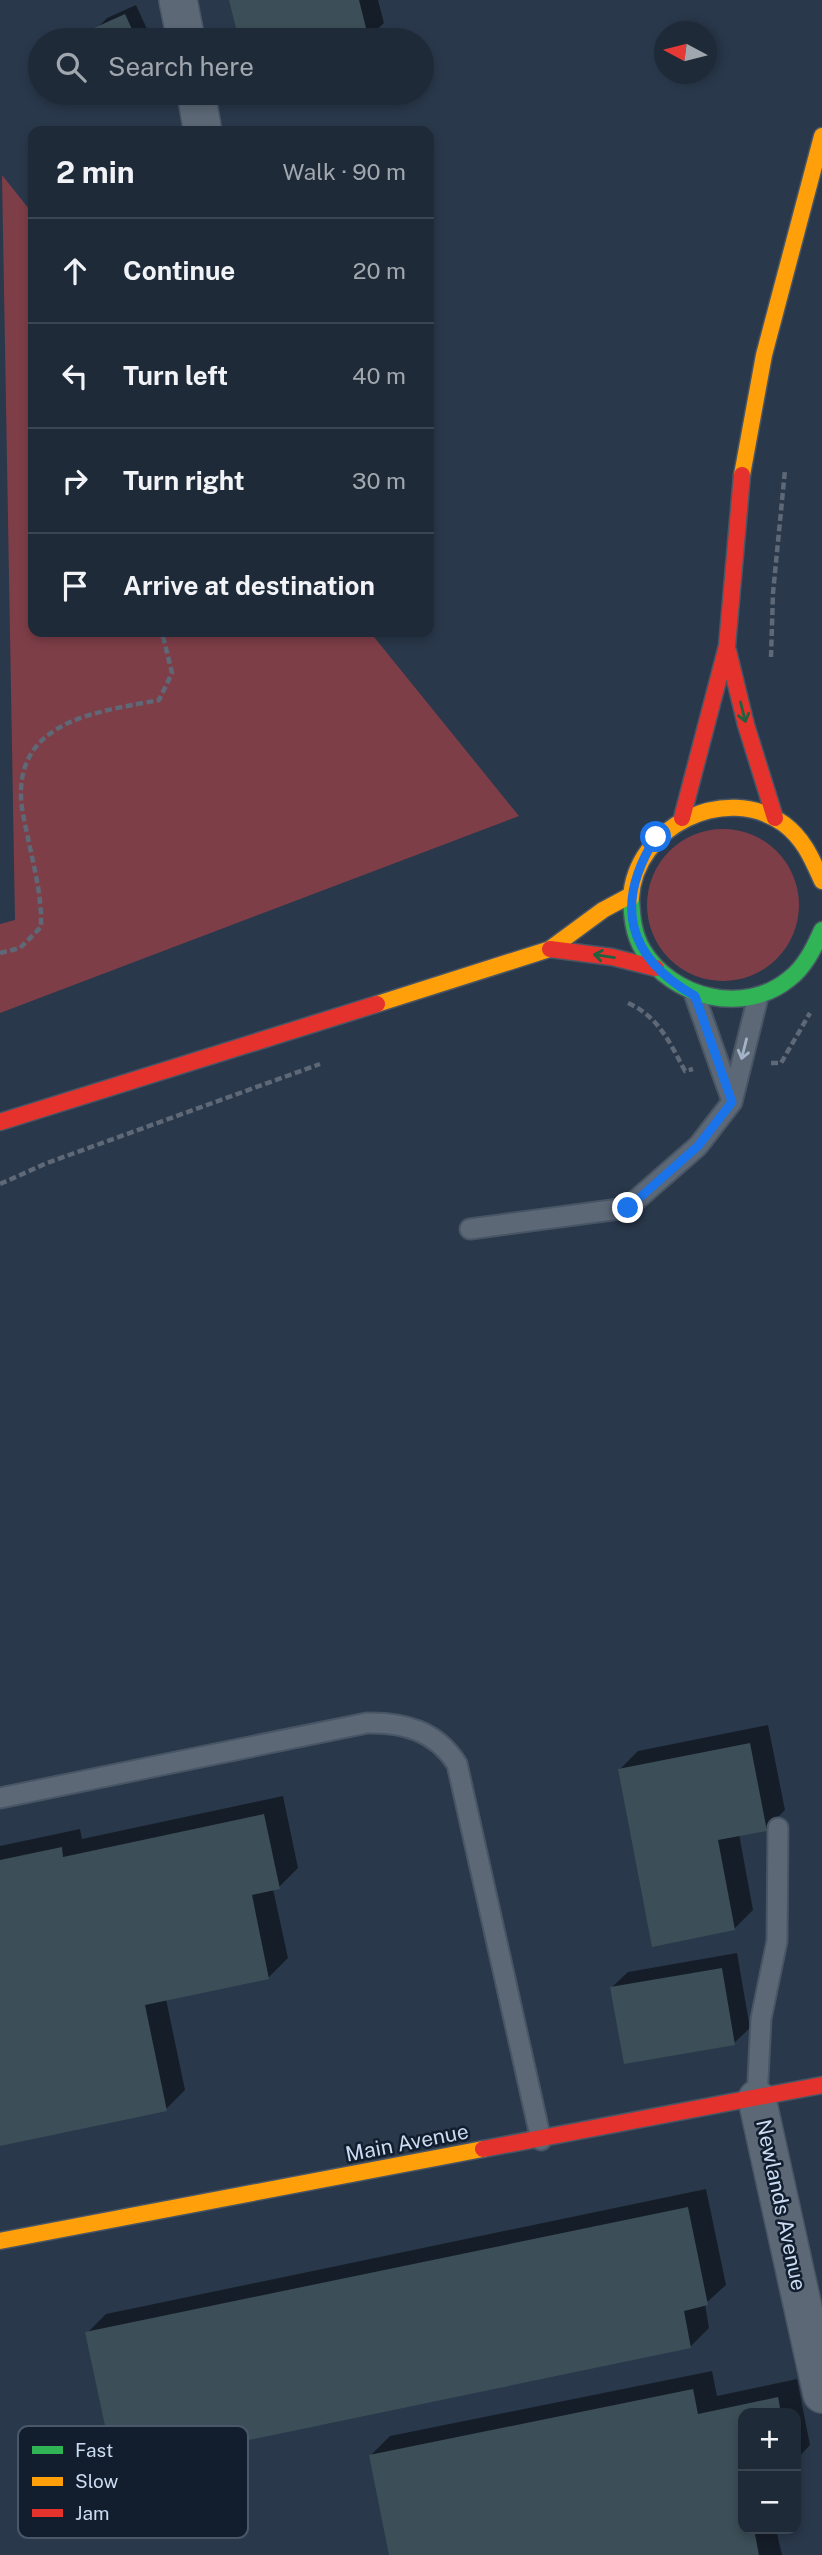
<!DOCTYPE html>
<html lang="en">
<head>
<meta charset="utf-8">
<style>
	:root { --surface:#1f2a38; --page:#2c3643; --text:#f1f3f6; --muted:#a1a7ae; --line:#3c4653 }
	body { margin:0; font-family:"Public Sans",sans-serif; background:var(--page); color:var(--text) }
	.controls { position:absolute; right:21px; bottom:21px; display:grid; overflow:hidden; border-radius:14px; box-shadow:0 4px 10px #0003 }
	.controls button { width:63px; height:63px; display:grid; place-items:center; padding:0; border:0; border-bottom:2px solid var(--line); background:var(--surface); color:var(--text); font:35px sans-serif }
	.compass { position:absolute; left:654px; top:21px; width:63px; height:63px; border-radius:50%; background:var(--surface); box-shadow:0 4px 10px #0003; rotate:277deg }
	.stop { position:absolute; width:21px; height:21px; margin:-16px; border:5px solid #1a73e8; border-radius:50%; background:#fff }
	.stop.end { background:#1a73e8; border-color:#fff; box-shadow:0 2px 7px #0008 }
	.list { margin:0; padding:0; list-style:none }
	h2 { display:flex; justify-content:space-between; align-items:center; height:91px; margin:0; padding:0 28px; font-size:30px }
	h2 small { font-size:23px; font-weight:400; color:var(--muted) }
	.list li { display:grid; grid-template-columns:46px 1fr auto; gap:21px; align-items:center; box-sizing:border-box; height:105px; padding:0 28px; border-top:2px solid var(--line) }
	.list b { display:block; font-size:26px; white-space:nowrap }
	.list em { font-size:23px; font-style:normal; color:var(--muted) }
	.icon { flex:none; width:38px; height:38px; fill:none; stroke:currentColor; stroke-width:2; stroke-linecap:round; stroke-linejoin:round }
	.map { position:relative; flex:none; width:822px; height:2555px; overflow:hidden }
	.search { position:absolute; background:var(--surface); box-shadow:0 4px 10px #0003; left:28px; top:28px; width:406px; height:77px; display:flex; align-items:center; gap:18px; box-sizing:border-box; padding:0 24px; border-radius:38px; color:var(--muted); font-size:26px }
	.panel { position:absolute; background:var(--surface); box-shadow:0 4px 10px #0003; left:28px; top:126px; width:406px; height:511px; border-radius:14px }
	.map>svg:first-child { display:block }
	.green { fill:#7e3e48 }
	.shadow { fill:#0007 }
	.building { fill:#3c4e57 }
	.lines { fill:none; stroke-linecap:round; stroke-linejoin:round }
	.lane-casing { stroke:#485565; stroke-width:23 }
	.street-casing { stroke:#485565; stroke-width:40 }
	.fast-casing { stroke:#485565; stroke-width:19 }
	.slow-casing { stroke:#485565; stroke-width:19 }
	.jam-casing { stroke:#485565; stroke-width:19 }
	.path { stroke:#5e6876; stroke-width:4.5; stroke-dasharray:7 3.5; stroke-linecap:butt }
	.lane { stroke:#5c6876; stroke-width:19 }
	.street { stroke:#5c6876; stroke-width:37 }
	.fast { stroke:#30b455; stroke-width:16 }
	.slow { stroke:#ff9f0a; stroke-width:16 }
	.jam { stroke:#e5322d; stroke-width:16 }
	.oneway { stroke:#206240 }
	.oneway2 { stroke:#a4b3c7 }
	.route { stroke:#1a73e8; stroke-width:9 }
	.labels { text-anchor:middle; stroke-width:5; stroke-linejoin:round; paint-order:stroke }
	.street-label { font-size:21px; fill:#cbdcf2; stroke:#121e2e }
	.key { fill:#121e2e; stroke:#4a5769; stroke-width:2 }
	.key-label { font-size:19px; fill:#cbdcf2 }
</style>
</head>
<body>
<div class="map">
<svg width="822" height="2555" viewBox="0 0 822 2555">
	<rect width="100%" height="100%" fill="#29384b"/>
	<!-- green -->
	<path class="green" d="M2 175 33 214V632H370L519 816 0 1013V924L15 920Z
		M647 905a76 76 0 1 1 152 0a76 76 0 1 1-152 0Z"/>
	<!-- shadow -->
	<path class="shadow" d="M231 0H378L384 23 368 38 360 40H241Z
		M136 5 152 40H102L97 28 107 18Z
		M126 93H140L128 98Z
		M768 1725 785 1810 766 1829 739 1834 753 1910 734 1929 619 1770 638 1751Z
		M283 1796 298 1868 279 1887 273 1889 288 1958 269 1977 166 1999 185 2090 166 2109 0 2144V1846L80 1829 82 1839Z
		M737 1953 750 2028 734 2043 612 1987 628 1972Z
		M706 2189 726 2285 705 2304 709 2328 690 2347 87 2333 106 2314Z
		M712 2371 717 2396 797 2379 810 2445 796 2460V2413H743V2529H776L782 2555H391L371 2455 390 2436Z"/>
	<!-- building -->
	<path class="building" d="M229 0H359L369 40H239Z
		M125 14 137 40H100L94 28Z
		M750 1743 767 1831 718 1840 735 1930 652 1947 618 1769Z
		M264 1814 280 1889 252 1895 269 1979 145 2005 167 2111 0 2146V1860L62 1847 63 1857Z
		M722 1968 735 2045 624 2064 610 1987Z
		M688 2207 708 2305 684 2311 691 2348 114 2468 85 2332Z
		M693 2389 698 2414 778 2397 781 2413H743V2529H754L759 2555H389L369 2455Z"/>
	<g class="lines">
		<defs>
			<path id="lane" d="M695 996 732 1101
				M470 1229 627 1208 698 1146 732 1102 758 997
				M0 1798 367 1723C404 1722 436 1731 457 1764L541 2140
				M757 2099 761 2019 777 1941 778 1828"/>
			<path id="street" d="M178 0 186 40
				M196 93 202 127
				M757 2099 822 2394"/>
			<path id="fast" d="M631 898C632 916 633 934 643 950 672 998 744 1016 789 979 805 967 814 948 822 930"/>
			<path id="slow" d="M742 475 764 355 822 136
				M631 898C635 827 725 782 784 824 804 839 812 859 822 881
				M377 1004 550 949 603 910 631 895
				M0 2241 483 2149"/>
			<path id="jam" d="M728 651 746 725 775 818
				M682 818 727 646 742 475
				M550 949 612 957 656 968
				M0 1122 377 1004
				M483 2149 822 2085"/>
		</defs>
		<!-- lane casing -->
		<use href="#lane" class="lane-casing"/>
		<!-- street casing -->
		<use href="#street" class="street-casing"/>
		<!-- fast casing -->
		<use href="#fast" class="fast-casing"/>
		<!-- slow casing -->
		<use href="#slow" class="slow-casing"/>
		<!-- jam casing -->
		<use href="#jam" class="jam-casing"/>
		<!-- path -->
		<path class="path" d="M771 657 773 593 785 470
			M0 953 20 948 41 927C42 898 35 871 29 843 26 827 20 807 21 790 23 718 104 711 159 700L172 673 162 632
			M628 1003C659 1017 670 1043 685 1071L693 1069
			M771 1063H781L810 1013
			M0 1184 47 1163 320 1064"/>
		<!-- lane -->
		<use href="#lane" class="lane"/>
		<!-- street -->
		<use href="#street" class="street"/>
		<!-- fast -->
		<use href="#fast" class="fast"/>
		<!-- slow -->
		<use href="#slow" class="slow"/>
		<!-- jam -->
		<use href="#jam" class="jam"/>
	</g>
	<!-- one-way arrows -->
	<defs><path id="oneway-shaft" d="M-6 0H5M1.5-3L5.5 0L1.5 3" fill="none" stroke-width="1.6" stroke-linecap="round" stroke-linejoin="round" transform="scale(1.75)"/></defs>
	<g class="oneway">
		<use href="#oneway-shaft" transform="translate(743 712) rotate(76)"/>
		<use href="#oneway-shaft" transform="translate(604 956) rotate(-171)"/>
	</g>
	<use class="oneway2" href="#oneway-shaft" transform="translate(744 1049) rotate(104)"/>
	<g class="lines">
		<!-- route -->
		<path class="route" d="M628 1208 698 1146 732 1102 695 996C626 957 614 903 656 837"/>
	</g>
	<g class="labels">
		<!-- street labels -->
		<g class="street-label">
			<text transform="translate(407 2143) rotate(-11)" y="7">Main Avenue</text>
			<text transform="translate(781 2205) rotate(78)" y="7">Newlands Avenue</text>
		</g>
	</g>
	<!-- legend -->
	<rect x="18" y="2426" width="230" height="112" rx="10" class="key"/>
	<rect x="32" y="2446" width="31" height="8" fill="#30b455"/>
	<rect x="32" y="2477" width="31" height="9" fill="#ff9f0a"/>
	<rect x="32" y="2509" width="31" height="8" fill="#e5322d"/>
	<g class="key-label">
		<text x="75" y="2457">Fast</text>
		<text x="75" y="2488">Slow</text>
		<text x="75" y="2520">Jam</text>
	</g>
</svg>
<div class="controls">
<button>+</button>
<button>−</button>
</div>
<svg class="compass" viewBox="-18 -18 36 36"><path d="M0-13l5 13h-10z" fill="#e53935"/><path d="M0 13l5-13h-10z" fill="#a1a7ae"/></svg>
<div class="stop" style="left:656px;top:837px"></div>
<div class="stop end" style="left:628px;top:1208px"></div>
<div class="search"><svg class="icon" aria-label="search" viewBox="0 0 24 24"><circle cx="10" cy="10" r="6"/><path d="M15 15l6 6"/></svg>Search here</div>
<section class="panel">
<h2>2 min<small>Walk · 90 m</small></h2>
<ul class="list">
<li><svg class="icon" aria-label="ahead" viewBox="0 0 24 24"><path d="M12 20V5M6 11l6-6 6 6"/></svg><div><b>Continue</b></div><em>20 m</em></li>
<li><svg class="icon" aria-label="left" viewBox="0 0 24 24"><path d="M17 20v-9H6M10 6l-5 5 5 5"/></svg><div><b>Turn left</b></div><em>40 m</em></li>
<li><svg class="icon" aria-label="right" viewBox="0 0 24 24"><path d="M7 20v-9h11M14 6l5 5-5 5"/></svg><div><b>Turn right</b></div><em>30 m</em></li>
<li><svg class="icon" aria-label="arrive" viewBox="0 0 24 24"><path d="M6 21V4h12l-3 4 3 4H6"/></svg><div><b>Arrive at destination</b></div></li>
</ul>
</section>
</div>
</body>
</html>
